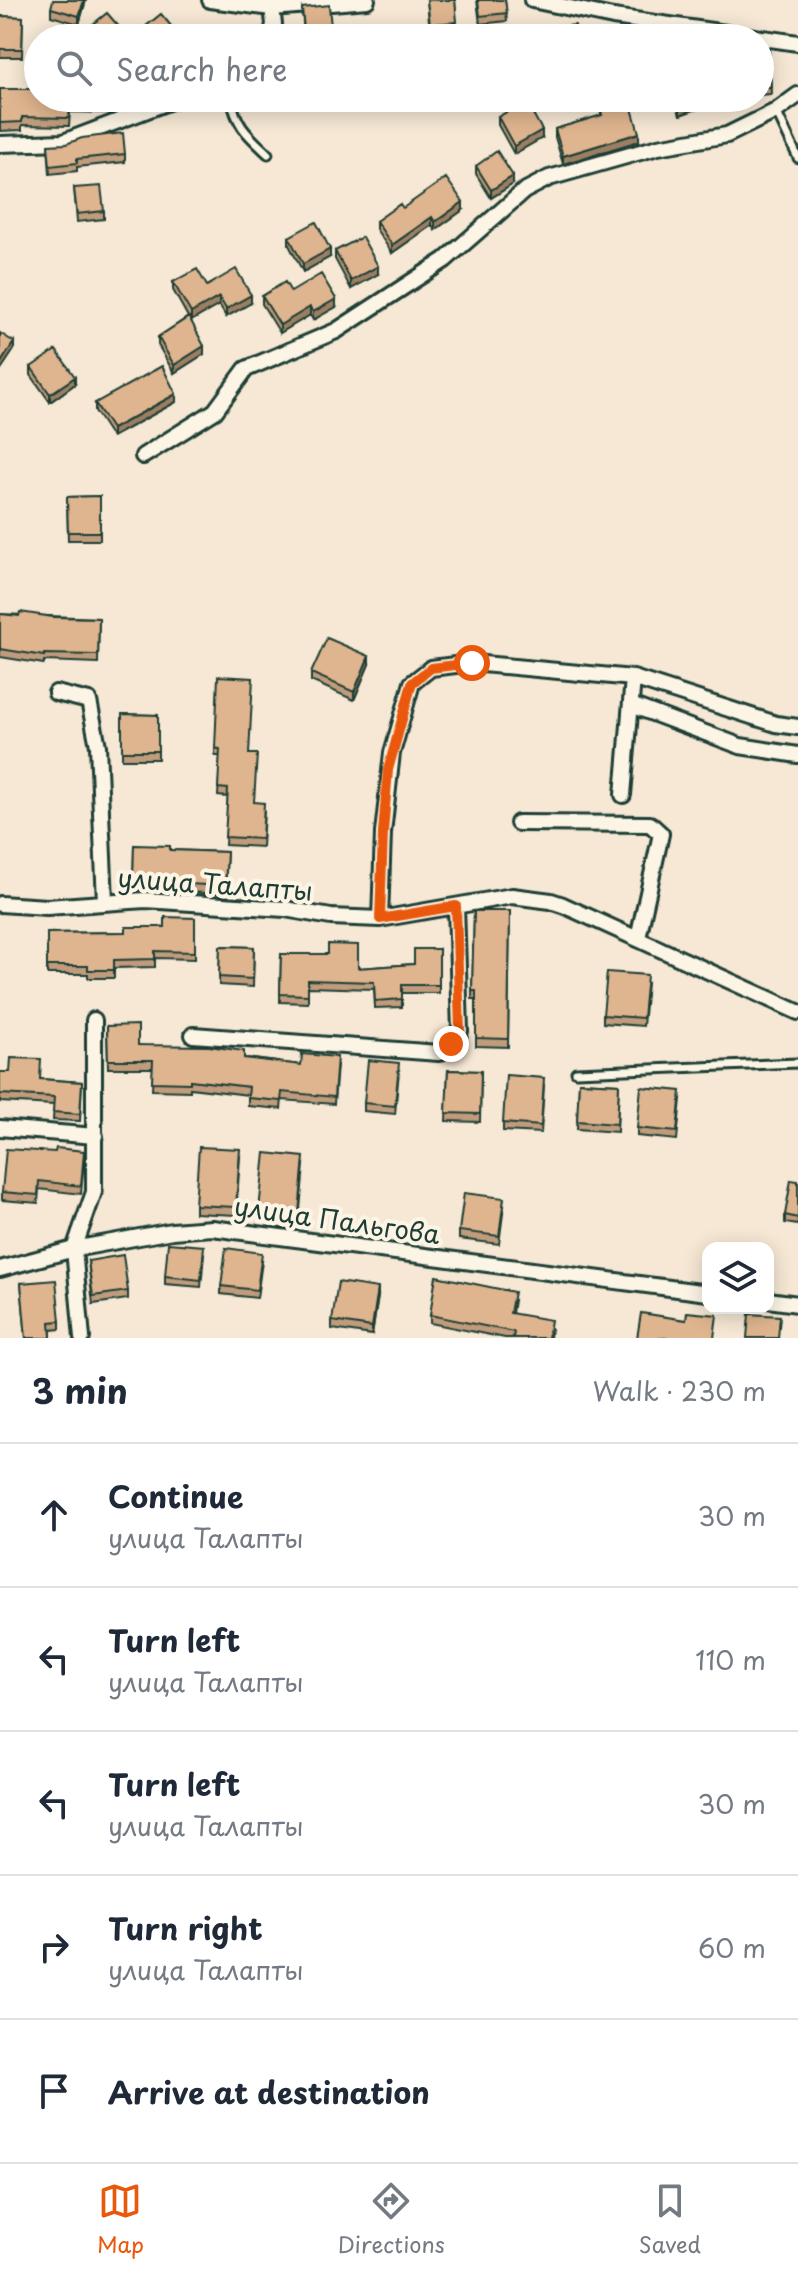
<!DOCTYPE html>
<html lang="en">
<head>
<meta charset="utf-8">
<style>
	:root { --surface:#fff; --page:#f2f2f3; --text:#1f2937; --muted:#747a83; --line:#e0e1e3; --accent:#ea580c }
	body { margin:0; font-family:"Playpen Sans",sans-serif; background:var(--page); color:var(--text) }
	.controls { position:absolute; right:24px; bottom:24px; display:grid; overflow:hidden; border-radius:16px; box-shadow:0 4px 20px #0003 }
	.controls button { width:72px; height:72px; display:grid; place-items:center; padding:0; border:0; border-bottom:2px solid var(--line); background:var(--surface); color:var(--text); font:40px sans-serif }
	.stop { position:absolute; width:24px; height:24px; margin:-18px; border:6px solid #ea580c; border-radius:50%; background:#fff }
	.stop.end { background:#ea580c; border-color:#fff; box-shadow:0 2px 8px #0008 }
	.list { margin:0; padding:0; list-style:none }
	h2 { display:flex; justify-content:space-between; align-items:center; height:104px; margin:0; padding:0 32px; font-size:34px }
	h2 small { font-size:26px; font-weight:400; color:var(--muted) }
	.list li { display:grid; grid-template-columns:52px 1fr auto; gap:24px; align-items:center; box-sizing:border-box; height:144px; padding:0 32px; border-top:2px solid var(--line) }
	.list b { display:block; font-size:30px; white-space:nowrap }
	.list p { margin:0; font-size:26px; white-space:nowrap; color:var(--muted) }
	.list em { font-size:26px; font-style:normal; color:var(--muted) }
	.icon { flex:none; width:44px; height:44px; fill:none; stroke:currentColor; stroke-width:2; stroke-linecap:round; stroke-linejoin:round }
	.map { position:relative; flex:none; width:798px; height:1338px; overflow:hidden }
	.search { position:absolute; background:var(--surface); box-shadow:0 4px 20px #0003; left:24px; right:24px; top:24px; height:88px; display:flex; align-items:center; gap:20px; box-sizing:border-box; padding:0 28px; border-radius:44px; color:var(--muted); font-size:30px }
	.sheet { height:824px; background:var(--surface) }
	nav { display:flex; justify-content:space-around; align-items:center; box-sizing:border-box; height:112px; border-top:2px solid var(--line); background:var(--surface); font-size:22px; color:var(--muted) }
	nav a { display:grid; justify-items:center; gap:4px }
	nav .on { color:var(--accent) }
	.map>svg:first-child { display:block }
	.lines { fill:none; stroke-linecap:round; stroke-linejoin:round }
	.service-casing { stroke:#1f3d34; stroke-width:13 }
	.minor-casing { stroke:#1f3d34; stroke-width:20 }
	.service { stroke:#fcf5e5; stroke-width:7 }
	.minor { stroke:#fcf5e5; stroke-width:14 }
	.wall { fill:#c09c7b; stroke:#1f3d34; stroke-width:2 }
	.shaded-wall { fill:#9c7f64; stroke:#1f3d34; stroke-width:2 }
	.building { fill:#dfb58f; stroke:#1f3d34; stroke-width:2 }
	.route { stroke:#ea580c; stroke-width:10 }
	.labels { text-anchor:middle; stroke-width:8; stroke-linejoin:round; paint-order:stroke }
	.street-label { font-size:26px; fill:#1f3d34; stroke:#fcf5e5 }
</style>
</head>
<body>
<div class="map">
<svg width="798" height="1338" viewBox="0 0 798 1338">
	<rect width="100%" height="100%" fill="#f6e8d4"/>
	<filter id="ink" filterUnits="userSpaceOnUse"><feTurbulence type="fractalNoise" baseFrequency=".0125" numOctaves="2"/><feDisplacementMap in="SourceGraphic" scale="16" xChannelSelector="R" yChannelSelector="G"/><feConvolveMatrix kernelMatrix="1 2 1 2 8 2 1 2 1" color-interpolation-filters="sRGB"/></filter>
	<g filter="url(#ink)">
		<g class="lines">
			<defs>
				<path id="service" d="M231 98C236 126 248 135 268 154
					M776 111 798 158
					M576 1072 798 1063"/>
				<path id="minor" d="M210 0 272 8 367 0
					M532 0 613 17 798 43
					M271 38 274 24 272 8
					M0 144 63 142 179 98
					M143 456 215 411 246 369 336 331 445 260 524 191 549 178 658 147 727 135 776 111 798 95
					M56 693 89 701 98 746 105 901
					M631 705 740 746 798 755
					M623 795 633 678
					M518 823 650 824 661 834 638 938
					M0 904 47 907 145 900 285 909 331 917 380 919 512 896 551 901 563 905 798 1012
					M380 919 383 833 392 753 412 683 431 668 472 663 633 678 776 724 798 727
					M94 1020V1192L74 1249 172 1231 212 1228 708 1293
					M193 1035 439 1053 456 1041 460 1031 456 906
					M0 1128 95 1136
					M0 1269 74 1249 82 1338
					M768 1300 798 1304"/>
			</defs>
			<!-- service casing -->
			<use href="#service" class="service-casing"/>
			<!-- minor casing -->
			<use href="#minor" class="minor-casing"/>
			<!-- service -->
			<use href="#service" class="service"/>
			<!-- minor -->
			<use href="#minor" class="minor"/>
		</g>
		<!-- wall -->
		<path class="wall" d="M86 0 79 24 51 16V8Z
			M427 0H455L457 30 430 32Z
			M477 0H505L507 21 480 24Z
			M302 8 331 27V35L304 38Z
			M0 16 23 17 22 57H0Z
			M769 49 771 94 760 95V50Z
			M0 89 112 98 111 113 70 112 69 126 22 125V130L0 131Z
			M674 98H719V101L680 115Z
			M601 110 639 141 563 164 555 137V129L601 116Z
			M498 117 542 138 514 154 498 125Z
			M48 145 125 154V162L77 167V171L50 174Z
			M476 166 513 184 491 198 476 174Z
			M74 188 104 211V219L77 222Z
			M403 208 463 210 435 230 432 225 392 253 376 229V221Z
			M289 237 330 257 303 272 289 245Z
			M335 251 378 274 351 289 335 259Z
			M173 282 207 286 251 303 226 317 219 305 191 321 204 354 174 373 158 345V337L188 317 173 290Z
			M291 292 336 307 313 320 310 315 280 333 262 304V296Z
			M31 367 75 384 50 402 31 375Z
			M176 402 112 437 95 411V403Z
			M100 496V540H68L67 497Z
			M0 614 99 618 98 663 44 661V664L0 657Z
			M369 664 354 700 311 681V673Z
			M122 714 158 715V759H122Z
			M215 748 249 754 254 802 264 811 262 847 225 845 228 797 218 796 220 756H215Z
			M134 845 170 850 227 852 225 894 133 889Z
			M474 911H510L508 1047 476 1046V999H472Z
			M195 918V959L155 958V967L114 968V978H88V974H47V933L126 932 165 927Z
			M220 946 254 947 253 987 219 985Z
			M439 949V993H402V1007L375 1008 374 989 308 987V1003L280 1002 281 954 358 968 414 964Z
			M647 983 643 1026 603 1023V1015Z
			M107 1026 138 1045 301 1065H337L334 1104 282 1100 281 1109 248 1106V1095L190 1088V1091L152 1090 153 1068H108Z
			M448 1070 481 1071 480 1122 446 1121Z
			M399 1071 395 1114 364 1111V1103Z
			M0 1072 40 1079 82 1082 80 1121 53 1120 54 1105 0 1102Z
			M579 1082 619 1084 617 1132 577 1129Z
			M544 1086 541 1133 503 1131V1123Z
			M681 1099 677 1140 637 1136V1128Z
			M240 1157 236 1215 195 1213V1205Z
			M84 1159 81 1194 39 1189 38 1203 2 1200V1192Z
			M304 1165 299 1221 259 1217V1210Z
			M798 1181V1225L785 1223V1215Z
			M504 1206 499 1244 459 1239V1231Z
			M204 1254 201 1287 165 1284V1276Z
			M88 1261 128 1291V1299L93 1304Z
			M262 1261 257 1298 221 1294V1286Z
			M21 1283 60 1321V1329L51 1330V1338H26Z
			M378 1296 372 1335 332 1329V1321Z
			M514 1300 512 1313 551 1328 550 1338H505L430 1323V1315Z"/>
		<!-- shaded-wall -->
		<path class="shaded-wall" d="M84 0H86L79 24V16Z
			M704 98H719V101L680 115V107Z
			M542 130V138L514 154V146Z
			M639 133V141L563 164V156Z
			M513 176V184L491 198V190Z
			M463 202V210L435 230V222Z
			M432 217V225L392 253V245Z
			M330 249V257L303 272V264Z
			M378 266V274L351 289V281Z
			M251 295V303L226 317V309Z
			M219 297V305L191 321V313Z
			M336 299V307L313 320V312Z
			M310 307V315L280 333V325Z
			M14 342V350L0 371V364Z
			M204 346V354L174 373V365Z
			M75 377V384L50 402V394Z
			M176 394V402L112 437V429Z
			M369 656V664L354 700V692Z
			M378 1288V1296L372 1335V1327Z"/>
		<!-- building -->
		<path class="building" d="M53 0H84L79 16 51 8Z
			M427 0H455L457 22 430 24Z
			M478 0H505L507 13 480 16Z
			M329 5 331 27 304 30 302 8Z
			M107 13 128 37 86 38 82 33Z
			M161 14 177 33 171 38H146L140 31Z
			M0 16 23 17 22 49H0Z
			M575 25 576 38H549L548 28Z
			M769 49 771 87H760V50Z
			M0 89H38V98H112L111 105H70L69 118 22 117V122L0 123Z
			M676 98H704L680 107Z
			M526 101 542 130 514 146 498 117Z
			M630 101 639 133 563 156 555 129 602 115 601 110Z
			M123 133 125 154 77 159V163L50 166 48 145 66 144 82 138Z
			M497 151 513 176 491 190 476 166Z
			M446 178 463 202 435 222 432 217 392 245 376 221 400 204 403 208Z
			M101 186 104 211 77 214 74 188Z
			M316 222 330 249 303 264 289 237Z
			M362 237 378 266 351 281 335 251Z
			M197 269 207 286 236 269 251 295 226 309 219 297 191 313 173 282Z
			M321 274 336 299 313 312 310 307 280 325 262 296 285 282 291 292Z
			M189 317 204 346 174 365 158 337Z
			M0 333 14 342 0 364Z
			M56 350 75 377 50 394 31 367Z
			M162 366 176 394 112 429 95 403Z
			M100 496V532H68L67 497Z
			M20 612 53 617 99 618 98 655 44 654V656L0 649V614L19 616Z
			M327 638 369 656 354 692 311 673Z
			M218 676 253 678 249 754H257L254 802 264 803 262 839 225 837 228 789 218 788 220 749 215 748Z
			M122 714 158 715V751H122Z
			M134 845 170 846V850L227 852 225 886 133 881Z
			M474 911H510L508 1039 476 1038V991H472Z
			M165 917 195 918V952L155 951V959L114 960V970H88V966H47V933L126 932V927H165Z
			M328 944 358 945V968L414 964V949H439V985H402V999L375 1001 374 982 308 980V995L280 994 281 954H328Z
			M220 946 254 947 253 979 219 977Z
			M607 972 647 975 643 1018 603 1015Z
			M138 1025V1045L209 1046 244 1051V1058L301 1065 302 1054 337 1057 334 1097 282 1092 281 1101 248 1098 249 1087 190 1080V1083L152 1082 153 1060H108L107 1026Z
			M11 1058 41 1059 40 1079 82 1082 80 1114 53 1112 54 1097 0 1094V1072H10Z
			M368 1060 399 1063 395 1106 364 1103Z
			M448 1070 481 1071 480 1114 446 1113Z
			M506 1075 544 1078 541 1126 503 1123Z
			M579 1082 619 1084 617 1124 577 1121Z
			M641 1087 681 1091 677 1132 637 1128Z
			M199 1147 240 1149 236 1207 195 1205Z
			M56 1148 84 1151 81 1186 39 1181 38 1195 2 1192 6 1149 55 1152Z
			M265 1153 304 1157 299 1213 259 1210Z
			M791 1180 798 1181V1218L785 1215Z
			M464 1193 504 1198 499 1236 459 1231Z
			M168 1243 204 1246 201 1280 165 1276Z
			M226 1248 262 1253 257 1290 221 1286Z
			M123 1255 128 1291 93 1296 88 1261Z
			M436 1276 514 1292 510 1313 551 1320 548 1338H513L514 1332 430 1315Z
			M56 1280 60 1321 50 1322 51 1338H26L21 1283Z
			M338 1282 378 1288 372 1327 332 1321Z
			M687 1312 717 1315 714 1338H637L641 1313 686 1320Z
			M749 1314 780 1316 778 1338H747Z"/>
	</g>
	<g class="lines" filter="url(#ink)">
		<!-- route -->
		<path class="route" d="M451 1044 456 1041 460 1031 456 906 380 919 383 833 388 770 412 683 431 668 472 663"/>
	</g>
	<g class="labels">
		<!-- street labels -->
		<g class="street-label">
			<text transform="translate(215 885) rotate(4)" y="9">улица Талапты</text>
			<text transform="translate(337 1221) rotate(8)" y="9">улица Пальгова</text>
		</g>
	</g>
</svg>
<div class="controls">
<button><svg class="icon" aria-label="layers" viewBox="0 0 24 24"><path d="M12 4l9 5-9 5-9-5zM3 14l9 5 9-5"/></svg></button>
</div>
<div class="stop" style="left:472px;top:663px"></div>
<div class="stop end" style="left:451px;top:1044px"></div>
<div class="search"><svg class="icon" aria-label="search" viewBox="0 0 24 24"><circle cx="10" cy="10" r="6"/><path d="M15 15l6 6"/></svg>Search here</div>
</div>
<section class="sheet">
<h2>3 min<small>Walk · 230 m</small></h2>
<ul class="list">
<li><svg class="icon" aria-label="ahead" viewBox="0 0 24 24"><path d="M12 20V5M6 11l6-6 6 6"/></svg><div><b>Continue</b><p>улица Талапты</p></div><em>30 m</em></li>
<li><svg class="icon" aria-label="left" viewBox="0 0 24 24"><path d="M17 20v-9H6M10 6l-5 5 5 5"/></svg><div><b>Turn left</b><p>улица Талапты</p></div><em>110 m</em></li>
<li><svg class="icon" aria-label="left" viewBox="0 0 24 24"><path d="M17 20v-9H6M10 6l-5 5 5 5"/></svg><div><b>Turn left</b><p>улица Талапты</p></div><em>30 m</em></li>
<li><svg class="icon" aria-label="right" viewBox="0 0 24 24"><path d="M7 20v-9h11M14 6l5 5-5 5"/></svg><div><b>Turn right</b><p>улица Талапты</p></div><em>60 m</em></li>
<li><svg class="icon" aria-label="arrive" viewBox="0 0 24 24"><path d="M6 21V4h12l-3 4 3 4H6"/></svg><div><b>Arrive at destination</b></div></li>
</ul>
</section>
<nav>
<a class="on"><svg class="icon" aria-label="map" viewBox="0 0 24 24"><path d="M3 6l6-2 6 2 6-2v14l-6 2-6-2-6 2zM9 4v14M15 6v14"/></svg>Map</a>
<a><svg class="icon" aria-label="directions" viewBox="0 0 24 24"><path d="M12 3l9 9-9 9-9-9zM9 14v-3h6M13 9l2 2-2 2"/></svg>Directions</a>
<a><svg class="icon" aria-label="saved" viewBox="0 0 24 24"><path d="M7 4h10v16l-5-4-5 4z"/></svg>Saved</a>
</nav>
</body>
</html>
